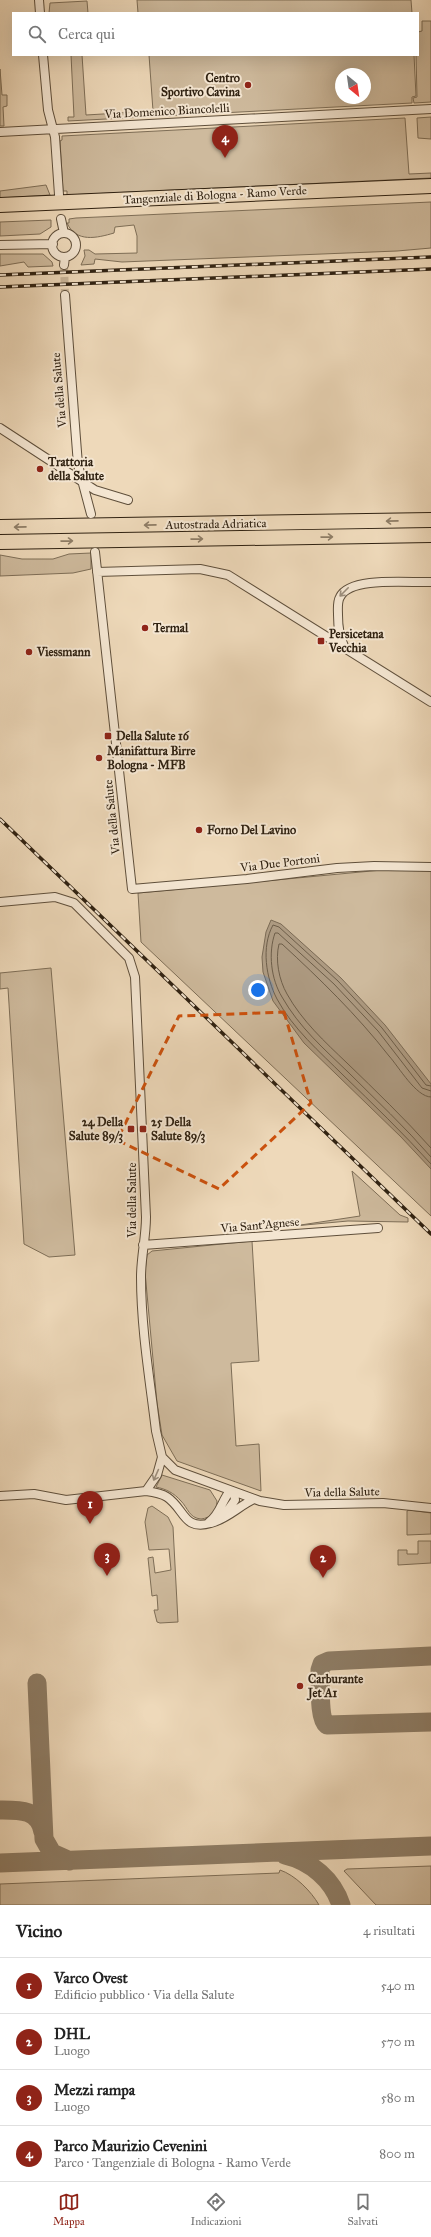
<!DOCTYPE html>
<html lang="it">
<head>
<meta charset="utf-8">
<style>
	:root { --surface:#fff; --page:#f6f6f6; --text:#222; --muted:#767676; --line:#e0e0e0; --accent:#8f2418 }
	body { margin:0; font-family:"IM FELL Great Primer",serif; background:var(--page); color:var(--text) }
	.compass { position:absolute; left:335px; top:68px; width:36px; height:36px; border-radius:50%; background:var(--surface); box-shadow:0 4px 16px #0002; rotate:151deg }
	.you { position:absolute; left:258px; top:990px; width:14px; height:14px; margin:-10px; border:3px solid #fff; border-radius:50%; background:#1a73e8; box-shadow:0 0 0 6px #1a73e833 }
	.badge { display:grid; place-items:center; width:26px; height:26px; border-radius:50%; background:var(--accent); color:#fff; font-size:13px; font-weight:700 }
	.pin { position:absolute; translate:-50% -33px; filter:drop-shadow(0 1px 2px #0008) }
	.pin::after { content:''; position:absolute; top:21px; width:14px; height:12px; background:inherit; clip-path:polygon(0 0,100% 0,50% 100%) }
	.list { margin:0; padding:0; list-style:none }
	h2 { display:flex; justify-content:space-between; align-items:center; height:52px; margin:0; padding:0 16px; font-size:17px }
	h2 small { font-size:13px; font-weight:400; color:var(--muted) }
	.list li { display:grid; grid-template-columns:26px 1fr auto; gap:12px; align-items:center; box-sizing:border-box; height:56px; padding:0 16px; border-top:1px solid var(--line) }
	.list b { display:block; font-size:15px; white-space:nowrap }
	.list p { margin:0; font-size:13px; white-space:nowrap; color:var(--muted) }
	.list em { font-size:13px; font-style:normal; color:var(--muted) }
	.icon { flex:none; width:22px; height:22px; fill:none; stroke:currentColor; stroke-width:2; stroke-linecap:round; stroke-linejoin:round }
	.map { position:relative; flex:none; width:431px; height:1905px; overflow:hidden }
	.search { position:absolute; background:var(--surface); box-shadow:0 4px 16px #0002; left:12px; right:12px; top:12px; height:44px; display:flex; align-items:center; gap:10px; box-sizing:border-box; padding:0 14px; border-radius:0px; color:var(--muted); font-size:15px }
	.sheet { height:276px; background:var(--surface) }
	nav { display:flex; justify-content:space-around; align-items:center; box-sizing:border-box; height:56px; border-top:1px solid var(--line); background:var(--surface); font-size:11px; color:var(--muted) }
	nav a { display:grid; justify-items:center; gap:2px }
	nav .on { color:var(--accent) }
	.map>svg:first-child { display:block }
	.green { fill:#ceba9d; stroke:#7e6e57; fill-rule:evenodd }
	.water { fill:#ad9a81; stroke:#7b6a54 }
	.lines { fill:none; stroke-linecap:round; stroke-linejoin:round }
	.shore { stroke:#6e5e49; stroke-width:1 }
	.taxiway { stroke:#8e7d66; stroke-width:19 }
	.street-tunnel { stroke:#c8b498; stroke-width:8; stroke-dasharray:8 4; stroke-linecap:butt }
	.street-casing { stroke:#5f4f3b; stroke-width:10 }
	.highway-casing { stroke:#2f2111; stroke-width:16 }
	.street { stroke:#f4e6d2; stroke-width:8 }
	.highway { stroke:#eed9ba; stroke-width:14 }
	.rail-casing { stroke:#2f2111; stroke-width:3.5 }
	.rail { stroke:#f4e6d2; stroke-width:2; stroke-dasharray:6; stroke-linecap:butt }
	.oneway { stroke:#8e7d66 }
	.oneway2 { stroke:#9b8d7b }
	.marked { fill:none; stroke:#cc510d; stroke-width:3; stroke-dasharray:8 5; stroke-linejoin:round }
	.poi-dot { fill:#8f2418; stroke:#f4e6d2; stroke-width:1.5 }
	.labels { text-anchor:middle; stroke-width:4; stroke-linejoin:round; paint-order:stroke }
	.poi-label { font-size:12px; font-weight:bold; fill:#2f2111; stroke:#f4e6d2; text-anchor:start }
	.street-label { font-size:12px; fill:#2f2111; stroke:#f4e6d2 }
</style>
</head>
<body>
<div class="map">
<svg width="431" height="1905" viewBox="0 0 431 1905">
	<rect width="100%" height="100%" fill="#eed9ba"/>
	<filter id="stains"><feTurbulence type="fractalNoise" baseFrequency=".005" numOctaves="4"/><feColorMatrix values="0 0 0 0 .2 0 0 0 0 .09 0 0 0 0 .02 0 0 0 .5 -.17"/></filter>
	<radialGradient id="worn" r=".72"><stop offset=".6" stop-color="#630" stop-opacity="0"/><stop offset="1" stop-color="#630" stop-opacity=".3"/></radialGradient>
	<!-- green -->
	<path class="green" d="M137 0H411L412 13H138Z
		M87 1 88 13H49L50 3Z
		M422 21H431V102L414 103 413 98 417 97 416 55H418V32L422 31Z
		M71 55H82L86 115 153 111 149 55H414L416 96 412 97V103L68 121V117H74ZM341 74H365V98H341Z
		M0 69 2 95H7V106L3 107 4 126H0Z
		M431 117V139L418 138 417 118Z
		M405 118 409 174 431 173V178L67 195V191H63L60 141 62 140V136Z
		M46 185 50 195 0 198V191Z
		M431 202V248L397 251 122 262 95 259 94 264 81 265 85 256 84 250H89L95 254 137 253V236L134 225 115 227 114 233C97 238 76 243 67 223H69V219L76 218Z
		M51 220V227L40 234 0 236V222Z
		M0 254H43L52 262 53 266 28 267 24 262 0 266Z
		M91 553V569L73 573 0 576V555L22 559H53L69 554Z
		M382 870H431V1216L141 942 138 893Z
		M51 968 75 1255 49 1257 24 1244 8 988 0 989V973Z
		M352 1171 400 1215 408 1218V1222L348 1221 294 1226 360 1216Z
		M252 1241 259 1361 231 1363 236 1446 259 1444 261 1491 177 1461 162 1435 157 1403 145 1272 147 1255 152 1251Z
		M162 1475 210 1490 217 1501C217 1511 211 1518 201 1519 189 1518 188 1508 181 1501 174 1493 166 1489 156 1487Z
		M152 1506 168 1517 173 1527 178 1622 160 1623 157 1622 154 1610H158L157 1595 152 1596 148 1558 153 1557 155 1573 171 1570 169 1549 149 1550 145 1522 148 1508Z
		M409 1510 431 1513V1534L407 1535V1511Z
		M418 1541H431V1563L398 1565V1550H407V1554H418Z
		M431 1866V1905H376L344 1871 347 1869Z
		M280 1870C295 1875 311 1891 319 1905H0V1884L279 1873Z"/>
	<!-- water -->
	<path class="water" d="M271 920 281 924 341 978 385 1025 431 1084V1169L401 1137 304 1043 273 1001 263 972 262 957 266 932Z"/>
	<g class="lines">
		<!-- shore -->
		<path class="shore" d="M431 1086 426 1085 382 1028 338 981 279 927 273 925C261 947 266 978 277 999 293 1029 320 1052 343 1075 373 1104 403 1133 431 1164
			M431 1091 422 1088 378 1031 334 984 278 933H275C268 953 271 979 282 997 299 1027 324 1049 348 1072 376 1100 405 1127 431 1157
			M431 1097C416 1097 399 1067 389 1056 357 1015 320 979 282 944H279C275 960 279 980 287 994 302 1021 325 1042 347 1063 376 1091 404 1118 431 1148"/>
		<!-- taxiway -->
		<path class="taxiway" d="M431 1656 329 1661 322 1664 320 1670C321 1682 318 1718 327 1725L431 1722
			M37 1683 44 1839 52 1853 70 1861
			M0 1810C19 1810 39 1809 43 1832
			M285 1855C311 1861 333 1880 341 1905
			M0 1863 431 1846"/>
		<!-- street-tunnel -->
		<path class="street-tunnel" d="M64 265 65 295"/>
		<defs>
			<path id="street" d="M39 0 40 13
				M43 55 48 110 55 137 59 195
				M0 132 431 109
				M61 219 64 233
				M52 245a12 12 0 1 1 24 0a12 12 0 1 1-24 0Z
				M0 245 53 244
				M64 265 65 257
				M65 295 78 465 91 514
				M0 428 95 490 128 500
				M95 552 132 889 247 879 337 868 374 866 431 867
				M97 572 200 569 228 575 431 702
				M344 646C339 636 338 626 338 615 338 610 337 602 340 597 350 576 410 583 431 582
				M0 902 55 897 74 903 129 958 135 977 146 1217C146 1237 141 1257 141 1277 141 1328 150 1381 156 1431L162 1457 175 1470 260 1501 284 1505 383 1503 431 1508
				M143 1245 378 1228
				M146 1491 157 1475 162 1457
				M0 1496 34 1494 66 1500 146 1491C154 1492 161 1493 167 1497 185 1509 183 1531 211 1523 227 1519 239 1506 254 1499
				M225 1514 235 1500 234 1492
				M209 1522C220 1515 222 1500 230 1491"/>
			<path id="highway" d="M0 205 431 186
				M0 527 431 520
				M0 542 431 535"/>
		</defs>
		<!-- street casing -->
		<use href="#street" class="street-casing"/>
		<!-- highway casing -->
		<use href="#highway" class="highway-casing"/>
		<!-- street -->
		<use href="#street" class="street"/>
		<!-- highway -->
		<use href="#highway" class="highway"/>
		<defs>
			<path id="rail" d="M0 275 431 257
				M0 287 431 269
				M0 819 431 1234"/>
		</defs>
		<!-- rail casing -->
		<use href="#rail" class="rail-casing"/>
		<!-- rail -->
		<use href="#rail" class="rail"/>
	</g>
	<!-- one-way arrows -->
	<defs><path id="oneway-shaft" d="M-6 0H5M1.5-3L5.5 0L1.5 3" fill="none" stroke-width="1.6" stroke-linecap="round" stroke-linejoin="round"/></defs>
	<g class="oneway">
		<use href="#oneway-shaft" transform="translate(392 521) rotate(179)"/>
		<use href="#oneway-shaft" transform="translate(150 525) rotate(179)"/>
		<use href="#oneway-shaft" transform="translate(20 527) rotate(179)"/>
		<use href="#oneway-shaft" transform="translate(327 537) rotate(-1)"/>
		<use href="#oneway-shaft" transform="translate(197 539) rotate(-1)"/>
		<use href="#oneway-shaft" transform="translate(67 541) rotate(-1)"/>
	</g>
	<g class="oneway2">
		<use href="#oneway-shaft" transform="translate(344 592) rotate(135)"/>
		<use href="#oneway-shaft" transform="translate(156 1475) rotate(114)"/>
	</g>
	<!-- marked area -->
	<path class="marked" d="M284 1012 311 1103 219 1189 117 1140 179 1016Z"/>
	<!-- markers -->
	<g class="poi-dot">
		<circle cx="248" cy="85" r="4"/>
		<circle cx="40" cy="469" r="4"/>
		<circle cx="145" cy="628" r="4"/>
		<rect x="317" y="637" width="8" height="8" rx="2"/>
		<circle cx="29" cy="652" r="4"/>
		<rect x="104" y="732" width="8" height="8" rx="2"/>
		<circle cx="99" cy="758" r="4"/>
		<circle cx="199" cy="830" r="4"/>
		<rect x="127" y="1125" width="8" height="8" rx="2"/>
		<rect x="139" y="1125" width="8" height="8" rx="2"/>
		<circle cx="300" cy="1686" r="4"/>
	</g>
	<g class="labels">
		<!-- poi labels -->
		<g class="poi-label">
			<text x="240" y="82" text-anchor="end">Centro<tspan x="240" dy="14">Sportivo Cavina</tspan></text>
			<text x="48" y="466">Trattoria<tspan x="48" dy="14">della Salute</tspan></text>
			<text x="153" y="632">Termal</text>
			<text x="329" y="638">Persicetana<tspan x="329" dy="14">Vecchia</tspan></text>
			<text x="37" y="656">Viessmann</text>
			<text x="116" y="740">Della Salute 16</text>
			<text x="107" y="755">Manifattura Birre<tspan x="107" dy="14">Bologna - MFB</tspan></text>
			<text x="207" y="834">Forno Del Lavino</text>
			<text x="123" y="1126" text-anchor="end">24 Della<tspan x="123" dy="14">Salute 89/3</tspan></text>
			<text x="151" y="1126">25 Della<tspan x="151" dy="14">Salute 89/3</tspan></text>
			<text x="308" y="1683">Carburante<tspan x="308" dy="14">Jet A1</tspan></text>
		</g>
		<!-- street labels -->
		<g class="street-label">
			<text transform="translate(167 111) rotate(-3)" y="4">Via Domenico Biancolelli</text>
			<text transform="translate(215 195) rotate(-3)" y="4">Tangenziale di Bologna - Ramo Verde</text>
			<text transform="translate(59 390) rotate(-95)" y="4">Via della Salute</text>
			<text transform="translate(216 524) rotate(-1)" y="4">Autostrada Adriatica</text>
			<text transform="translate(112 817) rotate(-96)" y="4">Via della Salute</text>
			<text transform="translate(280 863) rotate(-7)" y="4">Via Due Portoni</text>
			<text transform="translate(132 1200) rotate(-90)" y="4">Via della Salute</text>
			<text transform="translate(260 1225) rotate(-5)" y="4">Via Sant'Agnese</text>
			<text transform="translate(342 1492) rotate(-1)" y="4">Via della Salute</text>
		</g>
	</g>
	<rect width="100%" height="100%" filter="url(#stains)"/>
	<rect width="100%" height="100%" fill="url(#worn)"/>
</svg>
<svg class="compass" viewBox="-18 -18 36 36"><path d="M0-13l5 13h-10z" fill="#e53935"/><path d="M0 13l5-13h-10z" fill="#767676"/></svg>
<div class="you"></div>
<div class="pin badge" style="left:90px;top:1524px">1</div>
<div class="pin badge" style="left:323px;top:1578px">2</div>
<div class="pin badge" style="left:107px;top:1576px">3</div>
<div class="pin badge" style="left:225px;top:158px">4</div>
<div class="search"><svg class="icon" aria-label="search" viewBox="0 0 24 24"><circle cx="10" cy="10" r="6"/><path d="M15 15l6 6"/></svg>Cerca qui</div>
</div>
<section class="sheet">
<h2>Vicino<small>4 risultati</small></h2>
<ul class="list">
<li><span class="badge">1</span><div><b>Varco Ovest</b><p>Edificio pubblico · Via della Salute</p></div><em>540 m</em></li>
<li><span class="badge">2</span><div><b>DHL</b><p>Luogo</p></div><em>570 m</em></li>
<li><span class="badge">3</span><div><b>Mezzi rampa</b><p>Luogo</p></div><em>580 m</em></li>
<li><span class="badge">4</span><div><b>Parco Maurizio Cevenini</b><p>Parco · Tangenziale di Bologna - Ramo Verde</p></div><em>800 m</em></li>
</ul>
</section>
<nav>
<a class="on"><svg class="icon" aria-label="map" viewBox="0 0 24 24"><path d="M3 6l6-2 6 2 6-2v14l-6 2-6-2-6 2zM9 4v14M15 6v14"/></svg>Mappa</a>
<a><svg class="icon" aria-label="directions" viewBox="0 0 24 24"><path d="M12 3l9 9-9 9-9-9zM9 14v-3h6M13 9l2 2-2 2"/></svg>Indicazioni</a>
<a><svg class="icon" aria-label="saved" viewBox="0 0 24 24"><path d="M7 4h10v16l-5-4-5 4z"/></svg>Salvati</a>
</nav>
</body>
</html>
